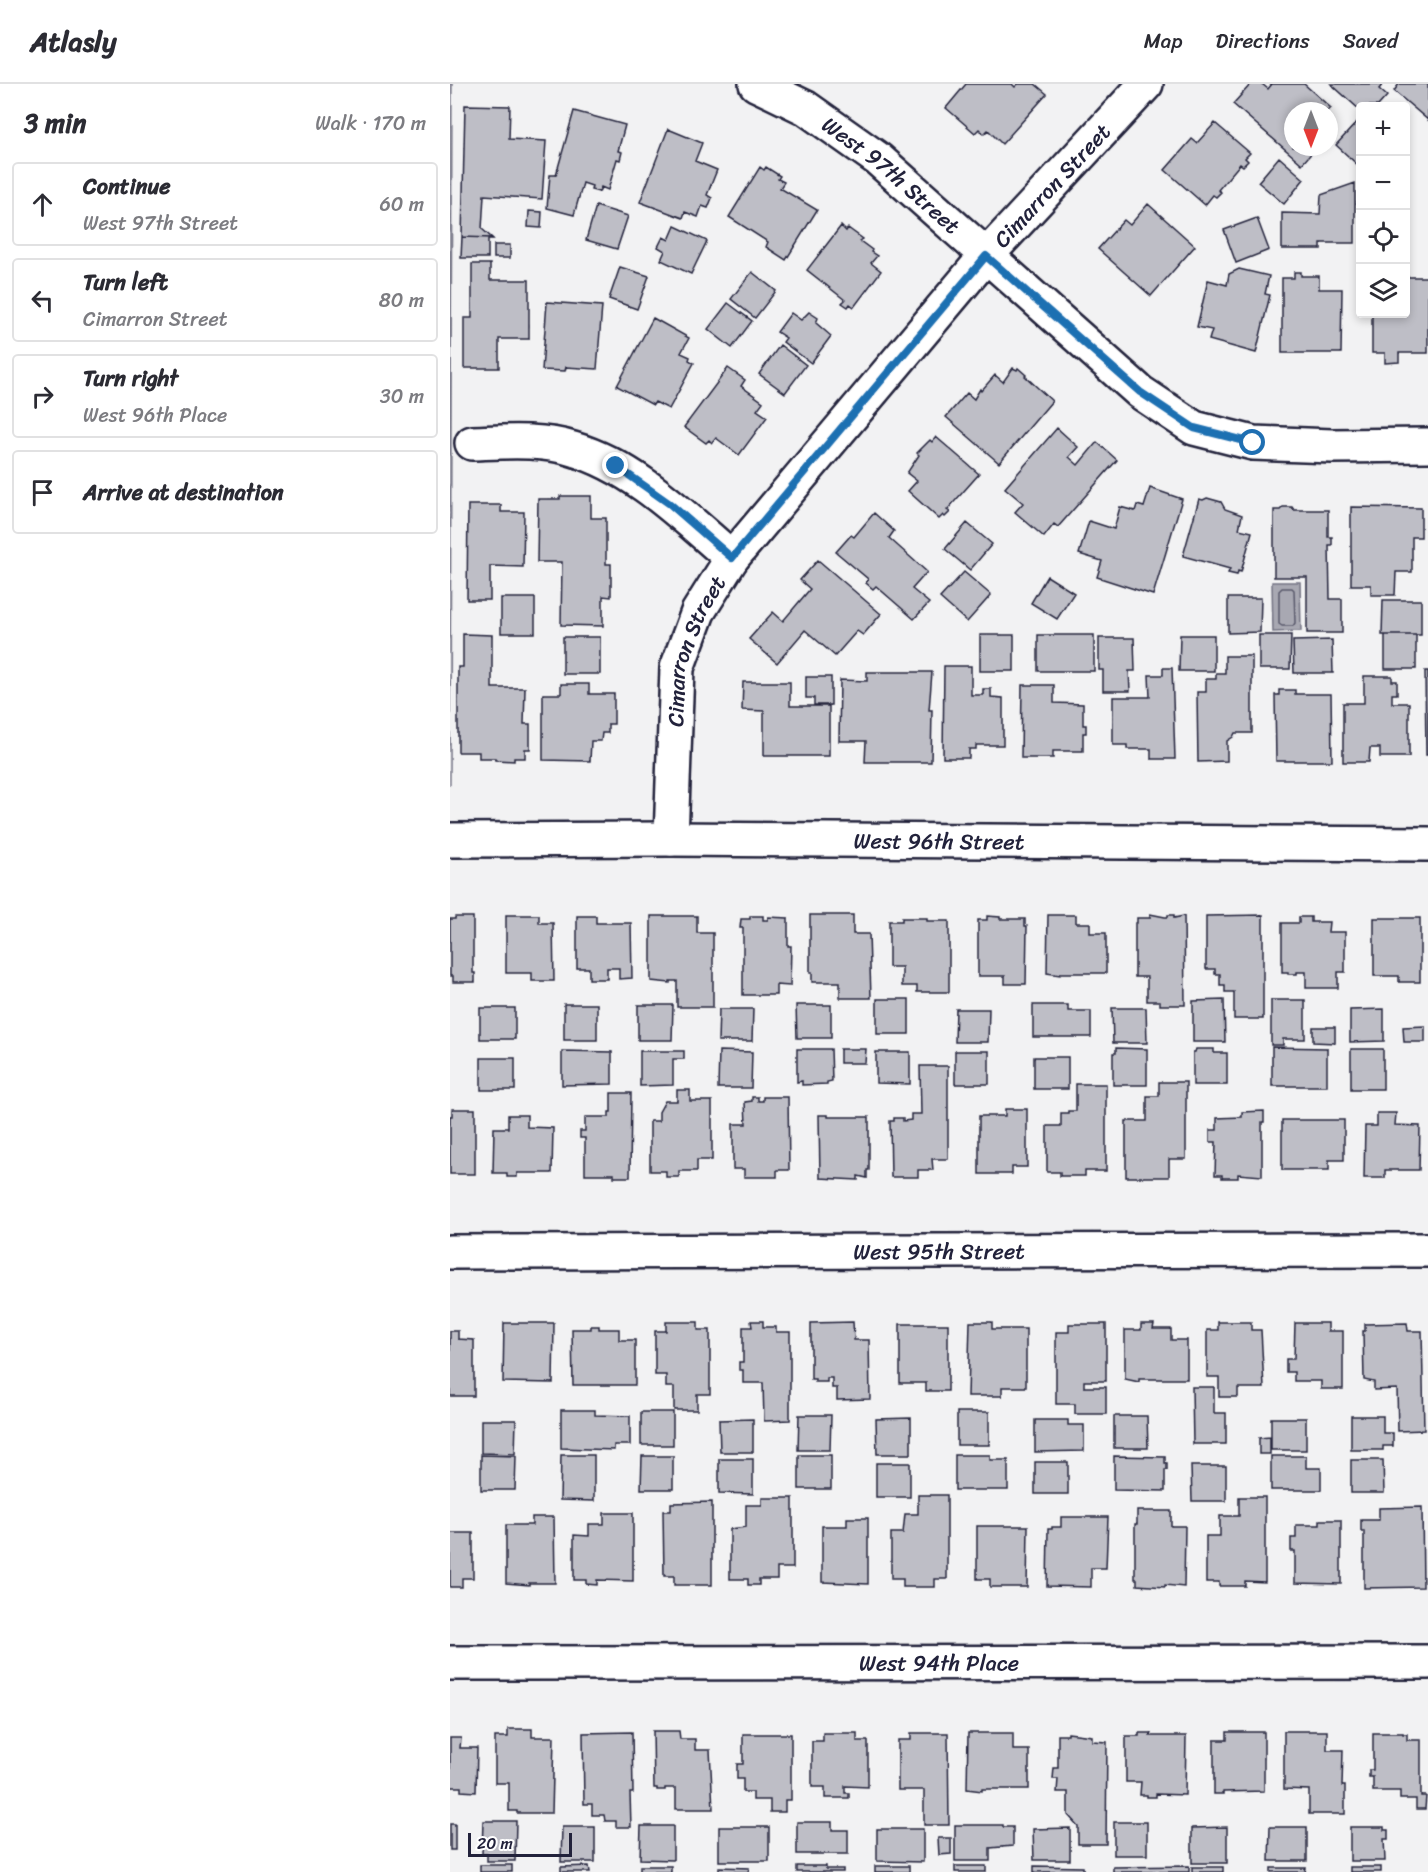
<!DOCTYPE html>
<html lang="en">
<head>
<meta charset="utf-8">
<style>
	:root { --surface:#fff; --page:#f7f7f7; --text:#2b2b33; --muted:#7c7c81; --line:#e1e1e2 }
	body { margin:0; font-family:Sriracha,sans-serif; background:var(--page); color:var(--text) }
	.controls { position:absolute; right:18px; top:18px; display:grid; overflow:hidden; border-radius:6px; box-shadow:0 3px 9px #0003 }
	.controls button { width:54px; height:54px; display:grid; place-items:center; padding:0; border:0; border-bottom:2px solid var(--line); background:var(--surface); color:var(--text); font:30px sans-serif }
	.compass { position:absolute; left:834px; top:18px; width:54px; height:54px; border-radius:50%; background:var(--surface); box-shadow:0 3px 9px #0003; rotate:180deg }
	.scale { position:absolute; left:18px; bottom:15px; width:104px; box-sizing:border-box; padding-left:6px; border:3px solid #22223b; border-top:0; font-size:16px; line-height:21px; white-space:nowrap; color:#22223b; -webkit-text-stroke:4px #fff; paint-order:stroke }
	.stop { position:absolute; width:18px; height:18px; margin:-14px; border:4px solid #1f6fb2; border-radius:50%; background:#fff }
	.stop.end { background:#1f6fb2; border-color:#fff; box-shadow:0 2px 6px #0008 }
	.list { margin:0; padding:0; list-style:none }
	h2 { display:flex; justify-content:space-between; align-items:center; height:78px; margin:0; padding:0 24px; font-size:26px }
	h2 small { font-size:20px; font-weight:400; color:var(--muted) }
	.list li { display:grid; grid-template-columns:39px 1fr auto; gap:18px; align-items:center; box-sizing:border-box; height:84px; margin:0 12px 12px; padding:0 12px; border:2px solid var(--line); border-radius:6px }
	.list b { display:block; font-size:22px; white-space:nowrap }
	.list p { margin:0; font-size:20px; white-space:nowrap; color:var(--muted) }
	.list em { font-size:20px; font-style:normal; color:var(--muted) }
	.icon { flex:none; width:33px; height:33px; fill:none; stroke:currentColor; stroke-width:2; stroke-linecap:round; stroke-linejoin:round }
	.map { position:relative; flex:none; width:978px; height:1788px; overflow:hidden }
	header { display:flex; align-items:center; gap:36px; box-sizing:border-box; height:84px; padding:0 30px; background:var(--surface); border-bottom:2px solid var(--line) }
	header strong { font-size:28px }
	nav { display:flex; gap:33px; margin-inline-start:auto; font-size:21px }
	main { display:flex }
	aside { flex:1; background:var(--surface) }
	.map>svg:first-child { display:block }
	.green { fill:#d3d3d8; stroke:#7a7a8a; stroke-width:1.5 }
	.water { fill:#a8a8b2; stroke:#727282; stroke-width:1.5 }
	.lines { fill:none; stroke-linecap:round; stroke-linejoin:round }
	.shore { stroke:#58586b; stroke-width:1.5 }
	.building { fill:#bebec6; stroke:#22223b; stroke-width:1.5 }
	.minor-casing { stroke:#22223b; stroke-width:38 }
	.minor { stroke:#fff; stroke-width:33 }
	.route { stroke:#1f6fb2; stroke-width:8 }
	.labels { text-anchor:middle; stroke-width:4.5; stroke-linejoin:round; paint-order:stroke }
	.street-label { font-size:22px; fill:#22223b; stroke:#fff }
</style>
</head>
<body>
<header>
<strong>Atlasly</strong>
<nav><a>Map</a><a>Directions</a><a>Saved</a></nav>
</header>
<main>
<aside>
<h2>3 min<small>Walk · 170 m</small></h2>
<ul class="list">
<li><svg class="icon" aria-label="ahead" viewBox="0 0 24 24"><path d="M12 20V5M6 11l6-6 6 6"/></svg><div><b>Continue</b><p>West 97th Street</p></div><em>60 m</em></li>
<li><svg class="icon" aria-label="left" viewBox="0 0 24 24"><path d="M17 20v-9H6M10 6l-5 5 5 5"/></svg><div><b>Turn left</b><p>Cimarron Street</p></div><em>80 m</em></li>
<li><svg class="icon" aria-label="right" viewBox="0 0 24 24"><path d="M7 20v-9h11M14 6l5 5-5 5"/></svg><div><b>Turn right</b><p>West 96th Place</p></div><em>30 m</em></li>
<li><svg class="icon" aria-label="arrive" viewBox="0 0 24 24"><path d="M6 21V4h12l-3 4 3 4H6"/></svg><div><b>Arrive at destination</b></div></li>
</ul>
</aside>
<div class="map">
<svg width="978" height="1788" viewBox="0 0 978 1788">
	<rect width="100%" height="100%" fill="#f2f2f3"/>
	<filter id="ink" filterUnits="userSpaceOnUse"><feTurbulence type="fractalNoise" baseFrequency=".0167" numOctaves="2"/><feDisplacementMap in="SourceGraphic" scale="12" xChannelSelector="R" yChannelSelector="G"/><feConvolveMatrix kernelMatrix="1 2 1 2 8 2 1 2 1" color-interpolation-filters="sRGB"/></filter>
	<g filter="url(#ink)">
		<!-- green -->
		<path class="green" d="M0 0H2L0 701Z"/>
		<!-- water -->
		<path class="water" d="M822 498H850L851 547 823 548Z"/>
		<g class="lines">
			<!-- shore -->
			<path class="shore" d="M832 504H842L844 506 845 539 843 542H832L829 540V507Z"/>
		</g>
		<!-- building -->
		<path class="building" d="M516 0H562L565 3 568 0H585L597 10 552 60 538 46 534 50 529 45 525 49 496 24Z
			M801 0H812L818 5 822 0H854L881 24 878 27H843V63L866 64 852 80 783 20Z
			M881 0H933L929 5 937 12 928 22H910V26Z
			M949 0H978V36L944 7Z
			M15 21 60 22 59 55 96 57 92 115 34 111 32 145 42 154 12 153Z
			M124 27 175 41 168 67 172 68 170 76 167 75 158 106 151 103 149 108 141 106 142 102 133 99 124 131 97 124 100 91H106Z
			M908 37 910 40V83L886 61Z
			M765 39 800 69 795 74 798 77 793 82 790 80 768 106 771 108 766 113 763 111 755 121 715 86 742 55 747 59Z
			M218 45 252 59 245 77 267 86 257 111 262 114 258 124 252 122 248 133 235 128 233 134 190 118Z
			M829 73 854 95 834 120 808 98Z
			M310 83 314 86 316 83 330 92 328 95 334 98 330 104 367 126 336 176 316 163 318 158 279 133Z
			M905 99V159H871V165H832V129L870 130 871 111Z
			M698 120 745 162 701 212 648 165 674 136 680 141Z
			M146 122 178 132 167 165 136 156Z
			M79 127 92 128 91 144 78 143Z
			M807 134 819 166 786 179 774 146Z
			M225 142 257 157 241 190 211 176 215 167 208 163 213 153 219 156Z
			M391 142 396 147 398 144 413 155 410 157 422 166 421 168 427 172 421 179 431 187 404 223 400 220 398 223 392 219 395 216 357 186Z
			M12 153 42 154 43 155H38V174H11Z
			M44 161H60V174H44Z
			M22 180H40V196H79V255H49V284H14V234H22Z
			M170 183 199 192 187 225 159 215Z
			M789 185 819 192 815 210 820 211 806 269 759 256 762 246 747 243 758 196 777 201 779 190Z
			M302 188 326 207 305 234 281 215Z
			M844 188H851V192H869V205H892L891 269H832V194H844Z
			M956 193H978V269H949V278L935 279V269H922V230H956Z
			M97 218 152 222 147 285 116 283 115 287 92 286Z
			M278 219 302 237 282 264 258 245Z
			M359 228 368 234 366 239 381 252 361 279 333 258 336 254 327 248 341 229 351 236Z
			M203 234 239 254 231 269 240 273 239 276 244 279 219 325 205 318 203 321 167 302Z
			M330 261 356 281 335 309 309 290Z
			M278 284 295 296 291 302 313 318 307 326 317 333 289 371 266 354 262 359 259 356 256 359 234 343Z
			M563 284 567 286 568 284 576 291 575 292 602 317 549 379 496 333 517 309 524 315 530 305 531 307 545 291 553 298Z
			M607 344 628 363 619 373 628 381 647 358 667 376 608 443 604 440 594 453 565 428 573 419 555 404Z
			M486 353 529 390 497 426 500 428 495 433 493 431 489 435 458 407 467 397 457 389 469 371 467 369 480 356 482 358Z
			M700 404 732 415 703 511 647 493 652 477 629 470 639 437 664 445 670 423 685 427 687 421 694 423Z
			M110 412H141V434H156V480H161V513L153 512V542L111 541 112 478H87L88 415H110Z
			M757 414 771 418 775 425 792 431 789 445 802 448 791 488 788 487 787 491 778 489 780 485 733 472 749 415 753 416Z
			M18 421H51V428H74L73 483 40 482V516H17Z
			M833 423H842L844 426H878V453H882V461H879L880 515H892V549H857V493H824V426H830Z
			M901 423 971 424V453H962V488H946L945 511H921V501H901Z
			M424 429 444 447 439 454 477 488 462 505 479 519 464 535 426 502 423 505 416 499 418 495 386 468 401 451 404 453Z
			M517 439 542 460 520 486 495 465Z
			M368 476 431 530 413 551 407 547 385 572 355 546 327 579 299 555 323 528 333 537 360 505 350 496Z
			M514 488 541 511 517 538 490 514Z
			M597 492 624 509 607 535 581 519Z
			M51 514H85V549H51Z
			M778 514H811L810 548 778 549Z
			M933 516H971V551H932Z
			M13 550 42 551V604H75L74 640H80V665H75V674H64V677L45 676V674H29V668H8V583H13Z
			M530 551H564V587H530Z
			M588 551H644V587H588Z
			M730 551H764V587H729Z
			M809 551H841L840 585H809Z
			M935 551H966V585H935Z
			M113 553H150V590H113Z
			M649 554H684L685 587H679L680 607H653V586H649Z
			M882 556 883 589H844L843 557Z
			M775 572H802V649H785L783 653 777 657V677L748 678 747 608H756V595H766V589H775Z
			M494 582H521V611H533V605H541V613L553 614V661H526V665H519V674H493Z
			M713 584H722L725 675H701V665H677V661H663V613H700L699 591H713Z
			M975 587H978V671H976Z
			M417 588H482L479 626H482L481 678H415L416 657H389L390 596 417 597Z
			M914 592H942V597H947V610H942V619H959V673H930V664H920L919 678H893V619H914Z
			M356 593H381V621H364V614H356Z
			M293 598H340V622H379V672H314V627L292 626Z
			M111 600H139V610H164V640H158V649H152L151 657H141L140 677 93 676V610H111Z
			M572 601H604V619L633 620V641H636V649H633V667H603V674H571Z
			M829 606H845V610H881L882 677H826L825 611H829Z
			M700 830 715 833H718V831H724V834L734 832 735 921H710V917H697V893H685V839H687V834H700Z
			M56 831H89V839H103L104 897H82V889H56Z
			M360 831H403V850H419L421 914H390V898H362V888H360Z
			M598 831H626V839H640V849H656V889H610V891L597 889Z
			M813 831V935H784V908H775V901H770V890H765V885H756V832Z
			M127 832H146V839H181L182 894 169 895V884H157V895H139V884H127Z
			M201 832H247V849H263V923H227V897H220V899L201 897Z
			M300 832H313V836H318V833L338 834V862H341L340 902 326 901V911H293V844H290L291 835H300Z
			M537 832 550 833V835H575V842H577L576 900H555V892H528V836H537Z
			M5 833H23V889H25V898H3V892H0V835H5Z
			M849 833H861V838H879L878 848H895V888H888V904H856V888H847V890H838V888H832V839H849Z
			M452 834H477V837H499V908H467V902H452V883H439V837H452Z
			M924 834H970V898H949V892H924Z
			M427 915H459V950H427Z
			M774 916 775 958H743V917Z
			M821 916H855V955H833V961H821Z
			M114 920H147V956H114Z
			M188 921H223L222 956H188Z
			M346 921H381V954H347Z
			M583 921H618V927H641V953H583Z
			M30 924H65V955H30Z
			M662 924H696L697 959H663Z
			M269 925H303L302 957H268Z
			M506 925H539L538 958H505Z
			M934 925V957L900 958V926Z
			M975 942V958H954L953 943Z
			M863 943H885V959L863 958Z
			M822 963 877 964V1002H822Z
			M666 964 697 965V1001H663V969H666Z
			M347 965H381L382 997 377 998V1000L352 1001V997L347 998Z
			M390 965H416L415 979H390Z
			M746 965H764V969H777V1001H743V968H745Z
			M901 965H933V1005H901Z
			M112 967 162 968V1000L112 1001Z
			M190 967H234V975H223V1001L190 1002Z
			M269 967 302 968 301 1004H268Z
			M505 967H539V1000H505Z
			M426 968H460V1000L426 999Z
			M584 973H618V1005H584Z
			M31 974H65V1006H31Z
			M470 982H498V1075H482L483 1086H468V1093H441L440 1037H444V1034H453V1037L461 1036V1030H471Z
			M709 998H736V1075H719V1093H676V1037H697V1012H709Z
			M626 1000H656V1087H635V1092H610V1088H597V1042H611V1029H618V1027H626Z
			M227 1006H240V1017H262V1076H247V1087H229V1093H216V1087H200V1037H209V1028L215 1017H227Z
			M161 1009H181L180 1093H164V1090H135V1054H130V1047H135V1033H159V1028H161Z
			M302 1013H308V1017H313V1013H338L339 1086H327V1093H294V1085H283V1040H296L295 1018 302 1017Z
			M2 1025H25V1090H0V1032H2Z
			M555 1025H577V1083H562V1090H529V1032H555Z
			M814 1027V1038H812V1092L788 1090V1094H772V1091H765L766 1058H760V1046H767V1034L792 1033V1028Z
			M927 1029H946L945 1041 970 1042 969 1086H935V1094H914L915 1042H927Z
			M58 1031H77V1043L103 1044 102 1089H67V1093H57V1089H43L44 1044H58Z
			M369 1031H378V1033H419V1086H417V1094L408 1092V1096L370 1094Z
			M832 1036H894V1076H879V1086H832Z
			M301 1237H313V1243H326V1248H340V1336L314 1337 313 1299H293V1286H289V1278H293V1243H302Z
			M216 1238H248V1246H260V1310H247V1326H224V1303H216V1291H205V1247H216Z
			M403 1238 404 1256H419L420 1315 387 1316V1304H382V1294H377V1298H365V1295H361V1239Z
			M520 1238H542V1245H576V1303H552V1312H518Z
			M768 1238H801V1246H811L814 1304H788V1313H769V1293H757V1246H768Z
			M54 1239H104L103 1299 53 1298Z
			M845 1239H878V1247H893V1305H871V1297H844V1288H836V1275H844Z
			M957 1239 958 1247H972L974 1346 948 1347 947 1305 924 1306V1298L914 1296 913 1247H915V1240Z
			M450 1240H498V1307H476V1299H450Z
			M619 1240H656V1297H634V1303H656V1330H625V1320H606V1248H619Z
			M691 1240H704L703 1245H721V1256H737V1295H689V1298L675 1295V1246H691Z
			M141 1242H149V1245H169V1256H185V1301H123L122 1245H141Z
			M0 1247H8V1255L24 1256V1312H0Z
			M742 1303H764V1329H776V1360H743Z
			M111 1326H145V1331L180 1332V1361H164V1366L111 1364Z
			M191 1328H223V1361H191Z
			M507 1328H539V1361H507Z
			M349 1331H381L380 1366H348Z
			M664 1332H697L698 1364H664Z
			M901 1332H933V1349H943V1362H933V1366H901Z
			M461 1334V1370H427L426 1335Z
			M821 1334H856V1366H821Z
			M303 1335V1368H270L269 1336Z
			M31 1336H66L65 1370 31 1369Z
			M585 1336H618V1341H634V1367L585 1368Z
			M820 1353V1370H809V1354Z
			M31 1371 66 1372 65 1406H31Z
			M111 1371H144V1417L110 1416Z
			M349 1371H381V1405H349Z
			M505 1371H540V1376H558V1406H505Z
			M192 1372H223V1405H191Z
			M664 1372 715 1373V1379H717V1386H715V1407L664 1406Z
			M821 1372H856V1384H871V1406H821Z
			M269 1375H303V1410L269 1409Z
			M901 1376H933L934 1409H901Z
			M585 1378H618V1410H585Z
			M426 1379H460V1413H426Z
			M741 1382H776V1417H742Z
			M468 1411H497V1495H485V1503H453V1495H441V1449H453L455 1430H468Z
			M789 1413H815V1498L795 1497V1502H769V1498H756V1452H770V1432H789Z
			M312 1414H343V1484H327V1495H309V1501H298V1495H280V1445L296 1443V1421H312Z
			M262 1418V1501H224V1492H214L213 1427H221V1419Z
			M972 1423 973 1503 914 1504V1447H911V1436H929V1424Z
			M687 1427H721V1442H735L734 1503 715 1501V1503L687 1501V1495H685V1440H687Z
			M154 1429H183V1497L147 1496V1501L136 1500V1496H124V1451L139 1452V1440H154Z
			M82 1433H104L105 1499H79V1501L56 1499V1441H82Z
			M611 1433H658L656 1484H641V1503L597 1502 598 1445H602V1443H611Z
			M397 1434H418V1500L372 1498V1442H397Z
			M870 1436H891V1500L845 1499V1467H841V1454H846V1441H870Z
			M527 1442H578L577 1503H540V1495H527Z
			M0 1449H23V1494H12V1503H0Z
			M58 1645H82V1653H104L102 1729H67V1727H59V1699H45V1653H58Z
			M203 1647H229L230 1655H245V1666H260L263 1725H226V1704H215V1706H207V1704H204Z
			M834 1647H877V1666H893L892 1702H895V1730H859V1706L834 1705Z
			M182 1648 183 1709H180L181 1743H166V1737H155L154 1731H142V1720H134L133 1649Z
			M777 1648H814V1707L773 1708V1710H764V1656H777Z
			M373 1649H407V1657H418V1703L395 1702V1709H399V1714H375V1703H362V1657H373Z
			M461 1649H498L499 1741H474V1706H448V1656H461Z
			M518 1649H563V1666H579V1705H532V1707L517 1705Z
			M618 1649 642 1652V1657L657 1658 656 1760H628V1742L618 1731V1708H607L608 1695H603L604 1684H608V1651H618Z
			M689 1649H701L700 1652H736L735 1711 706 1710V1713H697V1711H690L691 1698H676V1652H689Z
			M923 1649H953V1650H957V1656H971V1712H976L975 1725H966V1715H950V1707H923V1693H919V1686H923Z
			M293 1650H341V1716H335V1728H320V1716H303V1708H293V1695H287V1680H293Z
			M0 1654H11L10 1664H27L26 1708 11 1707V1703H0Z
			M33 1737H66L65 1777H37V1770H32Z
			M347 1738H382V1746H398V1770H347Z
			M664 1738H697V1771H664Z
			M0 1740H5V1766H0Z
			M505 1741H553V1743H563V1762L540 1764V1777H505Z
			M191 1742H223V1776L190 1775Z
			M112 1743H145V1778H111Z
			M269 1743H319V1777H269Z
			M777 1743V1779H742V1744Z
			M820 1743H857V1777H819Z
			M900 1743H934V1746H938V1755H934L935 1777H900Z
			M620 1744V1776H584L583 1745Z
			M427 1745H473V1778L427 1777Z
			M488 1754H501V1770L489 1771Z
			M30 1781H62V1788H30Z
			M139 1782 140 1788H111V1783Z
			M190 1782H221V1788H190Z
			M347 1782H376V1785H393V1788H347Z
			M425 1782H459V1788H425Z
			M505 1782H536V1788H505Z
			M584 1782 633 1783V1788H584Z
			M739 1782V1788H663V1783Z
			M269 1783 299 1784 298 1788H269Z
			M742 1783H773V1788H742Z
			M900 1783H931V1788H900Z
			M821 1784H856L855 1788H821Z"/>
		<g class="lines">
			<defs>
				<g id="minor">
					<path id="s1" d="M306 0 356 24 428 75 690 308 744 344 803 359 882 362 978 361"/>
					<path d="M22 359C55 358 91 355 123 365 185 383 234 433 282 474"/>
					<path id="s2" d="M221 755 227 584 248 528 282 474 536 172 696 0"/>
					<path id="s3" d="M0 756 221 755 978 760"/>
					<path id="s4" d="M0 1168 978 1166"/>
					<path id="s5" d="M0 1579 978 1578"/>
				</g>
			</defs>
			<!-- minor casing -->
			<use href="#minor" class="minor-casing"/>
			<!-- minor -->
			<use href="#minor" class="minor"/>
		</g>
	</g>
	<g class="lines" filter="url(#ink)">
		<!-- route -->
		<path class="route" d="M166 382 220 420 282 474 536 172 690 308 744 344 803 359"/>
	</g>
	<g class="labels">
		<!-- street labels -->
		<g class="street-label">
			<text dy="8" stroke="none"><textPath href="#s1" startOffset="164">West 97th Street</textPath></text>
			<text dy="8" stroke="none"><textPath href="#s2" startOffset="786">Cimarron Street</textPath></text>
			<text dy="8" stroke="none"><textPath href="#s2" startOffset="192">Cimarron Street</textPath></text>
			<text dy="8" stroke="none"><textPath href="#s3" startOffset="489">West 96th Street</textPath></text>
			<text dy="8" stroke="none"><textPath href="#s4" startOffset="489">West 95th Street</textPath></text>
			<text dy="8" stroke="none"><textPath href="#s5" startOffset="489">West 94th Place</textPath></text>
		</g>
	</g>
</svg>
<div class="controls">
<button>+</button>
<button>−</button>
<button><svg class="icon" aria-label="locate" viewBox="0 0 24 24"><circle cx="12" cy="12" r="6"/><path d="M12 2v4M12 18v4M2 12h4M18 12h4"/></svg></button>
<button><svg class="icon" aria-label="layers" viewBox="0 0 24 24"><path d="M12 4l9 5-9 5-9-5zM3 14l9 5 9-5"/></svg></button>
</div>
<svg class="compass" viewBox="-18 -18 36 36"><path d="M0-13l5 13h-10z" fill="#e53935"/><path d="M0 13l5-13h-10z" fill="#7c7c81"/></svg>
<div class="scale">20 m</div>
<div class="stop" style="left:803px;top:359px"></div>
<div class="stop end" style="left:166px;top:382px"></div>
</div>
</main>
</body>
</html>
